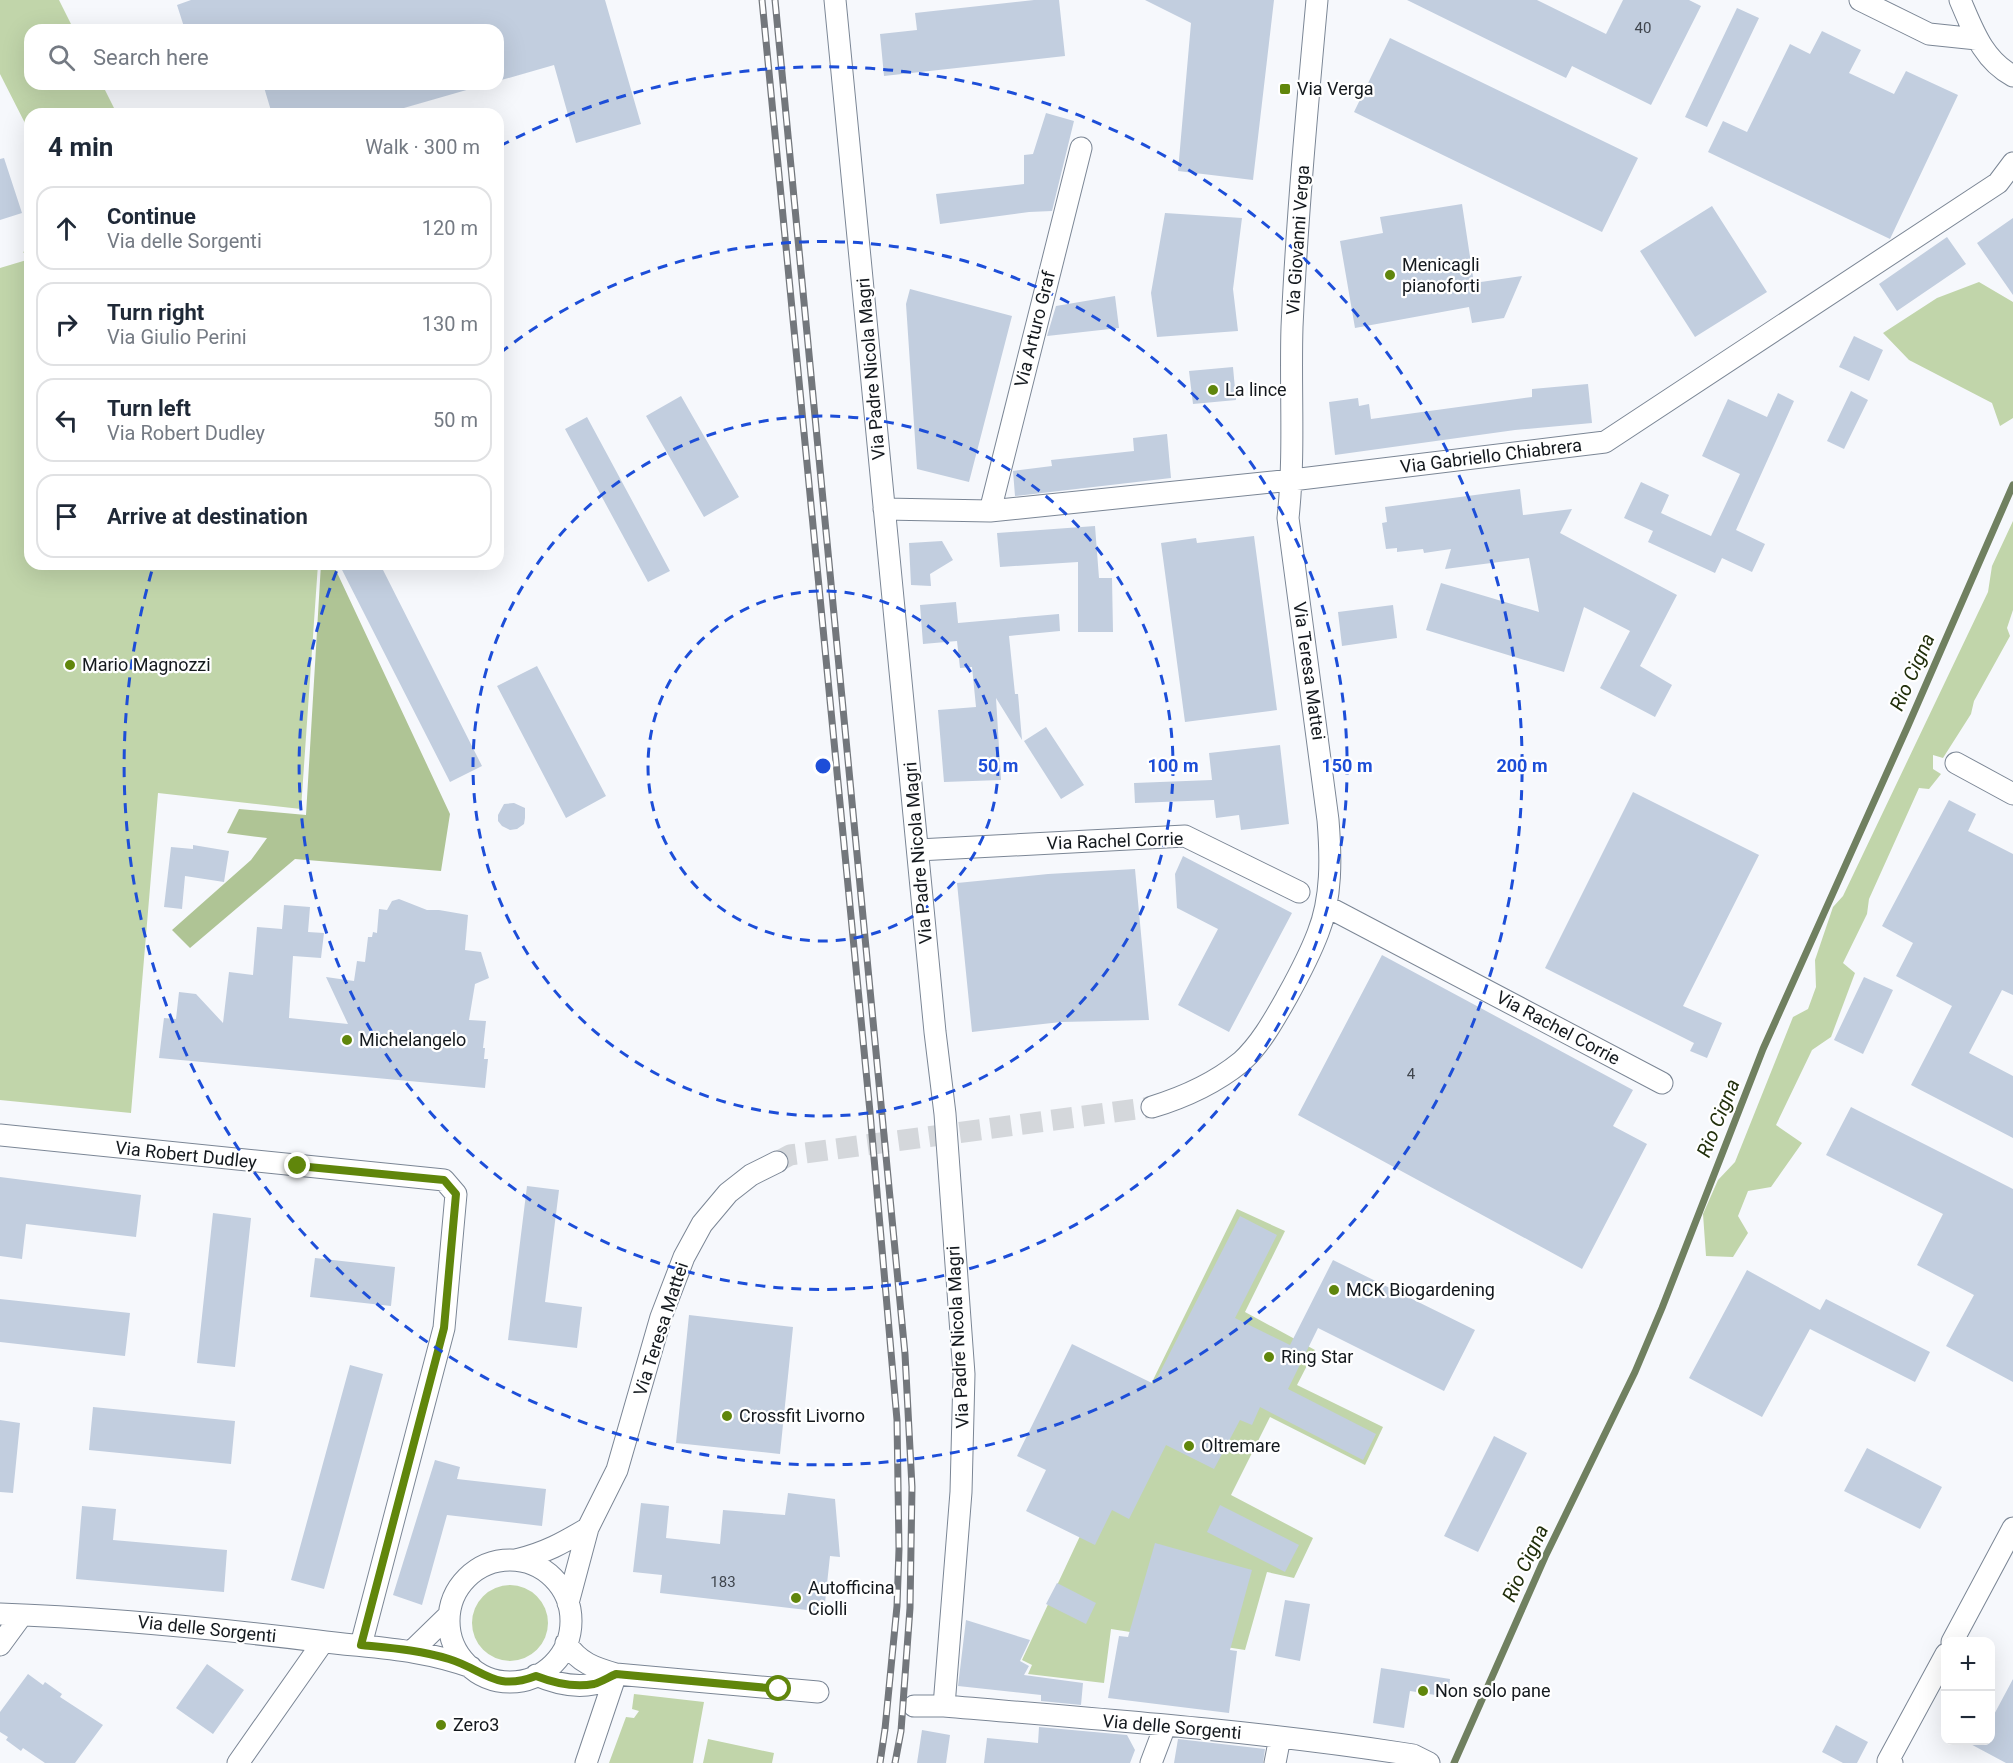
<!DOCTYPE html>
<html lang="en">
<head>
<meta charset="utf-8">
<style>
	:root { --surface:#fff; --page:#f6f6f7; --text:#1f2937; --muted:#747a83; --line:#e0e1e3 }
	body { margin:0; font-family:Roboto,sans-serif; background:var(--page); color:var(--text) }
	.controls { position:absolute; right:18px; bottom:18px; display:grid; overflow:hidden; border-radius:12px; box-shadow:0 6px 24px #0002 }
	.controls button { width:54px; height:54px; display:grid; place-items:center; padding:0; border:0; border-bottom:2px solid var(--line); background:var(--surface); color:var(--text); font:30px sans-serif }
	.stop { position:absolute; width:18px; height:18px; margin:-14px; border:4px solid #60860b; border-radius:50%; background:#fff }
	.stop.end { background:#60860b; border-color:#fff; box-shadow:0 2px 6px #0008 }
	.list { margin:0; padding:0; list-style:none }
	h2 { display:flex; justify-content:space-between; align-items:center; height:78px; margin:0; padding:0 24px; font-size:26px }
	h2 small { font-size:20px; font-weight:400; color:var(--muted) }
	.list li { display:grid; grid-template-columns:39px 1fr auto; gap:18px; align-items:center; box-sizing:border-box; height:84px; margin:0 12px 12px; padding:0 12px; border:2px solid var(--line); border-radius:18px }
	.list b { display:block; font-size:22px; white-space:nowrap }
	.list p { margin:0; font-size:20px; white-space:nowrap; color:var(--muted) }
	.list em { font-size:20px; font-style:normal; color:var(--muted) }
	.icon { flex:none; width:33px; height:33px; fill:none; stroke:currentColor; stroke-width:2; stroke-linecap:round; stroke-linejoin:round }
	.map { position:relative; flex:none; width:2013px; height:1763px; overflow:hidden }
	.search { position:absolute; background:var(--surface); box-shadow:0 6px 24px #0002; left:24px; top:24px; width:480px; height:66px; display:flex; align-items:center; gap:15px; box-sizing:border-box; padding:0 21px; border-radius:18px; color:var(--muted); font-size:22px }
	.panel { position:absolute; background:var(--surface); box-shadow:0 6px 24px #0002; left:24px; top:108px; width:480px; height:462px; border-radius:18px }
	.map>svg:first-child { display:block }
	.green { fill:#c1d5aa }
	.forest { fill:#afc495 }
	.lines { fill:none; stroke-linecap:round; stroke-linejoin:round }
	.stream { stroke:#708060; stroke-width:7 }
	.building { fill:#c2cedf }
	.street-tunnel { stroke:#d4d7db; stroke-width:21; stroke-dasharray:21 10; stroke-linecap:butt }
	.street-casing { stroke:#7b8695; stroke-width:23 }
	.street { stroke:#fff; stroke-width:21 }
	.rail-casing { stroke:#73777c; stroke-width:7 }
	.rail { stroke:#fff; stroke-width:4.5; stroke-dasharray:14; stroke-linecap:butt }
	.route { stroke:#60860b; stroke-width:8 }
	.ring { fill:none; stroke:#1d4ed8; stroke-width:3; stroke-dasharray:10 8 }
	.poi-dot { fill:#60860b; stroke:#fff; stroke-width:2 }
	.labels { text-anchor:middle; stroke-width:4.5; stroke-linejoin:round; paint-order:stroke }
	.number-label { font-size:15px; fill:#40464e }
	.poi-label { font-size:18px; fill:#14191e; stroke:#fff; text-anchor:start }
	.street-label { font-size:18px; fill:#14191e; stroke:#fff }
	.water-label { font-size:20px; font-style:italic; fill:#212f0b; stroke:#fff }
	.centre { fill:#1d4ed8; stroke:#fff; stroke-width:3 }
	.ring-label { font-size:18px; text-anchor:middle; font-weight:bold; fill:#1d4ed8; stroke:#fff; stroke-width:4.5; stroke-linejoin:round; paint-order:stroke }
</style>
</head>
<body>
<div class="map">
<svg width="2013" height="1763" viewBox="0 0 2013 1763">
	<rect width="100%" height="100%" fill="#f6f8fc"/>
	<!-- green -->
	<path class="green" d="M0 0H59L74 30H30V84H102L117 114H30V133L0 74Z
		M30 249V564H318L301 809 158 793 131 1113 0 1100V268L30 259 23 252Z
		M1979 282 2013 302V418L2000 426 1992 403 1909 360 1883 333 1937 298Z
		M2013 521V610L2007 628 2010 636 1974 701 1971 714 1943 758 1933 755V769L1941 774 1929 789 1919 788 1869 899 1867 914 1843 963 1855 973 1831 1037 1812 1050 1776 1125 1802 1143 1771 1187 1748 1191 1738 1216 1748 1233 1733 1257 1706 1256 1703 1214 1718 1180 1735 1162 1793 1017 1808 1009 1816 987 1815 960 1833 907 1843 896 1988 592 1992 566Z
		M1237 1209 1285 1231 1245 1312 1315 1350 1297 1385 1383 1427 1365 1465 1270 1417 1231 1495 1313 1538 1294 1578 1267 1572 1245 1650 1111 1629 1104 1683 1028 1674 1032 1665 1022 1660 1154 1378Z
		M472 1623a38 38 0 1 1 76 0a38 38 0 1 1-76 0Z
		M634 1694 704 1702 693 1763H609L626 1717 634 1718 639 1711 632 1709Z
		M708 1739 774 1753 772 1763H703Z"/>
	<!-- forest -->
	<path class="forest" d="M321 564H333L450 814 441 871 295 859 190 948 172 930 251 860 267 838 227 833 239 809 306 815Z"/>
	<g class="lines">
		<!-- stream -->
		<path class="stream" d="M1454 1763 1545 1557 1635 1372 1662 1308 1763 1049 1907 728 2013 485"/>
	</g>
	<!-- building -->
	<path class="building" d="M191 0H605L641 124 576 143 554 65 498 81V30H185L177 5Z
		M1034 0H1059L1065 56 884 76 880 34 917 30 915 13Z
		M1145 0H1274L1253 180 1178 171 1191 23Z
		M1407 0H1537L1606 34 1623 0H1689L1701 6 1651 105 1572 66 1566 78Z
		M1737 8 1759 18 1707 127 1685 117Z
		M1822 31 1861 50 1849 73 1894 94 1906 71 1958 95 1890 239 1708 152 1723 121 1747 132 1790 44 1810 54Z
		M1390 38 1638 158 1602 232 1354 112Z
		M263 84H469L470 89 383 114H272Z
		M1046 113 1074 121 1052 211 1029 212 940 224 936 194 1024 184V155L1033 154Z
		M4 158 22 213 0 220V159Z
		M1462 204 1474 283 1522 276 1504 318 1472 323 1469 307 1355 328 1340 241 1383 233 1380 217Z
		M1712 206 1767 292 1695 337 1640 251Z
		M1165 213 1242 218 1233 289 1238 331 1157 337 1151 293Z
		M2013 218V295L1977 243Z
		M1947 237 1966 264 1897 311 1879 284Z
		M910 289 1012 316 969 482 917 469 906 304Z
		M1115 296 1119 328 1047 336 1056 306Z
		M1854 336 1883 350 1869 381 1839 367Z
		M1233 367 1236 400 1193 404 1189 371Z
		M1588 384 1592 423 1515 430 1335 455 1329 402 1358 398 1359 406 1369 404 1371 419 1532 397V389Z
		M1851 391 1868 400 1844 449 1827 441Z
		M1778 393 1794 401 1736 530 1765 544 1752 572 1722 558 1715 573 1648 542 1653 531 1624 518 1641 482 1669 495 1661 513 1711 536 1740 474 1702 456 1728 399 1767 417Z
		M681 396 739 497 704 517 646 416Z
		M587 417 670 571 648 582 565 429Z
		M1167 434 1171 478 1015 496 1013 471 1052 466 1051 460 1134 451 1133 438Z
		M1520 489 1523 515 1572 509 1560 533 1677 595 1640 666 1672 685 1655 717 1600 688 1630 631 1584 607 1564 672 1426 630 1441 583 1539 612 1529 558 1445 569 1451 549 1424 553 1423 549 1397 552V548L1386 549 1382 523 1387 522 1385 507Z
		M1095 526 1099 578H1112L1113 632H1078V562L1000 567 997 533Z
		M1254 536 1277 710 1185 722 1161 543 1196 538 1197 543Z
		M942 541 953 560 930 574 931 586 911 585 909 543Z
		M339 564H380L482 766 450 782Z
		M956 602 958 623 1059 614 1060 631 1009 636 1015 694H1018L1022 740 996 698 1001 780 944 782 938 710 976 707 972 667 960 668 957 641 923 644 920 605Z
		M1393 605 1397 638 1342 646 1338 612Z
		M537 666 606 796 566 818 497 686Z
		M1046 727 1084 785 1061 799 1024 741Z
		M1280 745 1289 824 1241 830 1239 815 1216 818 1214 800 1135 803 1134 783 1212 780 1209 753Z
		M1633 792 1759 855 1683 1006 1722 1023 1707 1058 1690 1051 1694 1043 1545 968Z
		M1949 800 1976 814 1968 831 2013 854V995L2002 990 1969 1053 2013 1076V1138L1911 1085 1952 1006 1896 976 1913 943 1882 926Z
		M514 803 525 808V818L524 824 517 829 510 830 502 826 498 821V815L504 804Z
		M193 845 229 851 224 882 185 876 182 909 164 907 171 847 193 849Z
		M1183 856 1292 913 1229 1032 1178 1005 1218 929 1177 908 1175 874Z
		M1135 869 1149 1020 1061 1022 972 1032 957 883 1048 874Z
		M399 899 427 910H439L468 915 465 950 481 952 489 978 475 984 469 1020 486 1021 483 1048H485L484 1059H488L485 1088 159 1058 164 1018 176 1019 179 992 196 994 223 1023 229 972 253 975 257 927 282 929 284 905 310 907 308 932 324 933 321 958 293 956 289 1018 348 1024 326 977 354 981 357 961 365 962 368 937H372L373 932 377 933 379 909 387 910 392 901Z
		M1382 955 1633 1090 1613 1126 1647 1144 1582 1269 1298 1115Z
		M1864 977 1893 990 1863 1054 1834 1040Z
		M1851 1107 2013 1189V1382L1946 1346 1974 1295 1917 1265 1943 1214 1826 1155Z
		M0 1177 141 1195 136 1237 26 1224 22 1259 0 1256Z
		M527 1186 559 1190 545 1302 582 1307 577 1348 508 1340Z
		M213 1213 251 1218 235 1367 197 1363Z
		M1240 1216 1277 1235 1235 1318 1290 1345 1333 1260 1475 1330 1444 1391 1318 1328 1288 1389 1376 1434 1363 1460 1260 1407 1252 1425 1240 1420 1214 1469 1166 1445 1129 1519 1112 1510 1095 1545 1026 1511 1046 1470 1017 1456 1072 1344 1154 1384Z
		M315 1258 395 1267 391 1306 310 1297Z
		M1747 1270 1820 1310 1826 1299 1930 1352 1915 1382 1810 1329 1762 1417 1689 1378Z
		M0 1299 130 1313 125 1356 0 1342Z
		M689 1315 793 1327 780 1454 676 1443Z
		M350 1365 383 1374 324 1589 291 1580Z
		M93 1407 235 1421 231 1464 89 1450Z
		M0 1420 20 1423 13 1493 0 1492Z
		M1494 1436 1527 1453 1478 1552 1444 1536Z
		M1867 1448 1942 1487 1920 1529 1844 1491Z
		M435 1460 460 1467 457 1479 546 1489 542 1526 447 1515 422 1605 393 1595Z
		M788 1493 835 1499 840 1557 830 1556 824 1612 660 1593 662 1575 633 1572 641 1503 669 1506 666 1538 720 1544 723 1510 785 1515Z
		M1220 1505 1299 1545 1285 1572 1207 1532Z
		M82 1506 116 1509 113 1540 227 1550 224 1592 76 1579Z
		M1155 1543 1252 1570 1230 1650 1237 1651 1229 1713 1108 1698 1119 1636 1128 1637Z
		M1057 1583 1096 1603 1086 1624 1046 1604Z
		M1285 1600 1310 1604 1300 1661 1275 1656Z
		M966 1620 1030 1640 1020 1661 1029 1666 1024 1675 1083 1683 1081 1705 1041 1701V1695L958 1686Z
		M207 1664 244 1690 213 1734 176 1708Z
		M1381 1668 1450 1679 1448 1697 1410 1691 1404 1728 1373 1723Z
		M28 1674 43 1685 45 1682 62 1694 60 1697 103 1725 75 1763H45L23 1748 21 1751 6 1740 8 1737 0 1732V1712Z
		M2013 1679V1763H2006L1963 1740H1990V1722Z
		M1836 1725 1868 1742 1857 1763H1843L1822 1752Z
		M1039 1727 1127 1735 1135 1750 1130 1763H984L987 1738 1038 1743Z
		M922 1730 950 1735 946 1763H917Z
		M1178 1739 1265 1749 1263 1763H1174Z"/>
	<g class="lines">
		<!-- street-tunnel -->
		<path class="street-tunnel" d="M777 1162 790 1155 1152 1107"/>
		<defs>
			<path id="street" d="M835 0 935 1032 945 1114 964 1374 961 1492 944 1706
				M1860 0 1929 34 1977 39
				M1960 0C1973 30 1983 60 2013 76
				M884 509 990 511 1292 480 1605 442 1998 183 2013 163
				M990 511 1081 148
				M1956 763 2013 794
				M918 850 1185 836 1299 892
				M1326 906 1662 1083
				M1152 1107C1185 1097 1214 1084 1241 1062 1261 1044 1275 1018 1288 995 1299 975 1310 954 1318 933 1332 898 1331 857 1328 820L1288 518C1295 454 1290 390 1292 327 1297 218 1307 109 1317 0
				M0 1135 444 1180 456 1194 444 1328 361 1645
				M516 1560C545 1553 563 1543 588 1528
				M449 1621a61 61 0 1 1 122 0a61 61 0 1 1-122 0Z
				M568 1603 588 1528 617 1470 661 1317 684 1257 702 1224 728 1193 751 1175 777 1162
				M0 1614C107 1618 212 1628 318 1641 372 1648 419 1648 471 1667
				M1952 1642 2013 1528
				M566 1643C579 1663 595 1668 616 1674L818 1692
				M0 1645 22 1615
				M413 1650 448 1616
				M536 1675C554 1683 574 1688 594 1684 601 1682 609 1677 616 1674
				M914 1706H944C1096 1719 1249 1730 1400 1753L1413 1755 1429 1763
				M238 1763 323 1642
				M586 1763 616 1674
				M1151 1763 1165 1726
				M1275 1763 1280 1737
				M1892 1763 1888 1761 1946 1654"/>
		</defs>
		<!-- street casing -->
		<use href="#street" class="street-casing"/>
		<!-- street -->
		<use href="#street" class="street"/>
		<defs>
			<path id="rail" d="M762 0 870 1112 897 1420 899 1549 897 1606 885 1729 880 1763
				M775 0 905 1354 912 1487 910 1608 901 1731 895 1763"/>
		</defs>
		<!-- rail casing -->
		<use href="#rail" class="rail-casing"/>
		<!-- rail -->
		<use href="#rail" class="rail"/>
	</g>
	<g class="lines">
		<!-- route -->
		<path class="route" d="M298 1166 444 1180 456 1194 444 1328 361 1645C391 1648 420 1650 449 1659 485 1670 494 1692 536 1676 554 1683 574 1688 594 1684 601 1682 609 1677 616 1674L779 1689"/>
	</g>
	<!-- distance rings -->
	<g class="ring">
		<circle cx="823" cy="766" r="175"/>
		<circle cx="823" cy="766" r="350"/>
		<path d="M500 353A524 524 0 1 1 339 565"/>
		<path d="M500 146A699 699 0 1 1 153 567"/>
	</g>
	<!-- markers -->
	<g class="poi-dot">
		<rect x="1279" y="83" width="12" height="12" rx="3"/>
		<circle cx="1390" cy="275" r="6"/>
		<circle cx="1213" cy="390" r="6"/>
		<circle cx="70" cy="665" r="6"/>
		<circle cx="347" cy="1040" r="6"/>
		<circle cx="1334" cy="1290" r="6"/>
		<circle cx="1269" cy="1357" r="6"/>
		<circle cx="727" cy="1416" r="6"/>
		<circle cx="1189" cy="1446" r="6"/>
		<circle cx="796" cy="1598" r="6"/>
		<circle cx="1423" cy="1691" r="6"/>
		<circle cx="441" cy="1725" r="6"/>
	</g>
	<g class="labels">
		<!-- number labels -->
		<g class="number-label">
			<text x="1643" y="33">40</text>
			<text x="1411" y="1079">4</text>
			<text x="723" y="1587">183</text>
		</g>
		<!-- poi labels -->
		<g class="poi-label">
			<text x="1297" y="95">Via Verga</text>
			<text x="1402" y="271">Menicagli<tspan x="1402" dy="21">pianoforti</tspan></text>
			<text x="1225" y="396">La lince</text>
			<text x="82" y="671">Mario Magnozzi</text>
			<text x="359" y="1046">Michelangelo</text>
			<text x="1346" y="1296">MCK Biogardening</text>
			<text x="1281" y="1363">Ring Star</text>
			<text x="739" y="1422">Crossfit Livorno</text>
			<text x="1201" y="1452">Oltremare</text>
			<text x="808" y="1594">Autofficina<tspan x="808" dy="21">Ciolli</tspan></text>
			<text x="1435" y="1697">Non solo pane</text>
			<text x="453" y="1731">Zero3</text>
		</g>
		<!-- street labels -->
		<g class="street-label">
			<text transform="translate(1298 240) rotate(-86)" y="6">Via Giovanni Verga</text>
			<text transform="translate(1035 329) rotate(-76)" y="6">Via Arturo Graf</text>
			<text transform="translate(871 369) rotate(-95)" y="6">Via Padre Nicola Magri</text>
			<text transform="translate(1491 456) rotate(-7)" y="6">Via Gabriello Chiabrera</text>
			<text transform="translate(1309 671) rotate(82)" y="6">Via Teresa Mattei</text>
			<text transform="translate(1115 841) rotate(-2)" y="6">Via Rachel Corrie</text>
			<text transform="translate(918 853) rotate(-95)" y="6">Via Padre Nicola Magri</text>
			<text transform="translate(1558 1028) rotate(28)" y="6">Via Rachel Corrie</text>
			<text transform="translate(186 1155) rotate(6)" y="6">Via Robert Dudley</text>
			<text transform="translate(661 1329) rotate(-72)" y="6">Via Teresa Mattei</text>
			<text transform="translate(958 1337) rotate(-93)" y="6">Via Padre Nicola Magri</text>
			<text transform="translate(207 1629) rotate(6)" y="6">Via delle Sorgenti</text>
			<text transform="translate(1172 1727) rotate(5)" y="6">Via delle Sorgenti</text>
		</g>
		<!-- water labels -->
		<g class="water-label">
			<text transform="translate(1912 672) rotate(-66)" y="7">Rio Cigna</text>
			<text transform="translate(1718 1118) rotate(-68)" y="7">Rio Cigna</text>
			<text transform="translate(1525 1563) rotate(-65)" y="7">Rio Cigna</text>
		</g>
	</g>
	<circle cx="823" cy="766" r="9" class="centre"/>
	<g class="ring-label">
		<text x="998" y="772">50 m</text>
		<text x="1173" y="772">100 m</text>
		<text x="1347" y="772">150 m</text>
		<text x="1522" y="772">200 m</text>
	</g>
</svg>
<div class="controls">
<button>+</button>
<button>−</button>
</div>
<div class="stop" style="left:779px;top:1689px"></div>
<div class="stop end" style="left:298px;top:1166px"></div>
<div class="search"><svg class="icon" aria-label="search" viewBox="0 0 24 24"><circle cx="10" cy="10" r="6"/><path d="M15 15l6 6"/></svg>Search here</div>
<section class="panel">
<h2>4 min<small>Walk · 300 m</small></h2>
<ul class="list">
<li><svg class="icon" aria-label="ahead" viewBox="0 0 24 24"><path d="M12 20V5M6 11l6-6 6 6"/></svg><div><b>Continue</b><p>Via delle Sorgenti</p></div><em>120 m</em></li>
<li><svg class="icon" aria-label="right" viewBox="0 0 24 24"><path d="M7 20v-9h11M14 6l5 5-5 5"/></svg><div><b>Turn right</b><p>Via Giulio Perini</p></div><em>130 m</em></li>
<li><svg class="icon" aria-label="left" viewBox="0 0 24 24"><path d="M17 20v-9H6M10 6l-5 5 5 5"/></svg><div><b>Turn left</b><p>Via Robert Dudley</p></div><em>50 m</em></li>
<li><svg class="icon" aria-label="arrive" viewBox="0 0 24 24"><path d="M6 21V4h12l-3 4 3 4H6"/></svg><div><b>Arrive at destination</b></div></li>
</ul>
</section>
</div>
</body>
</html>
